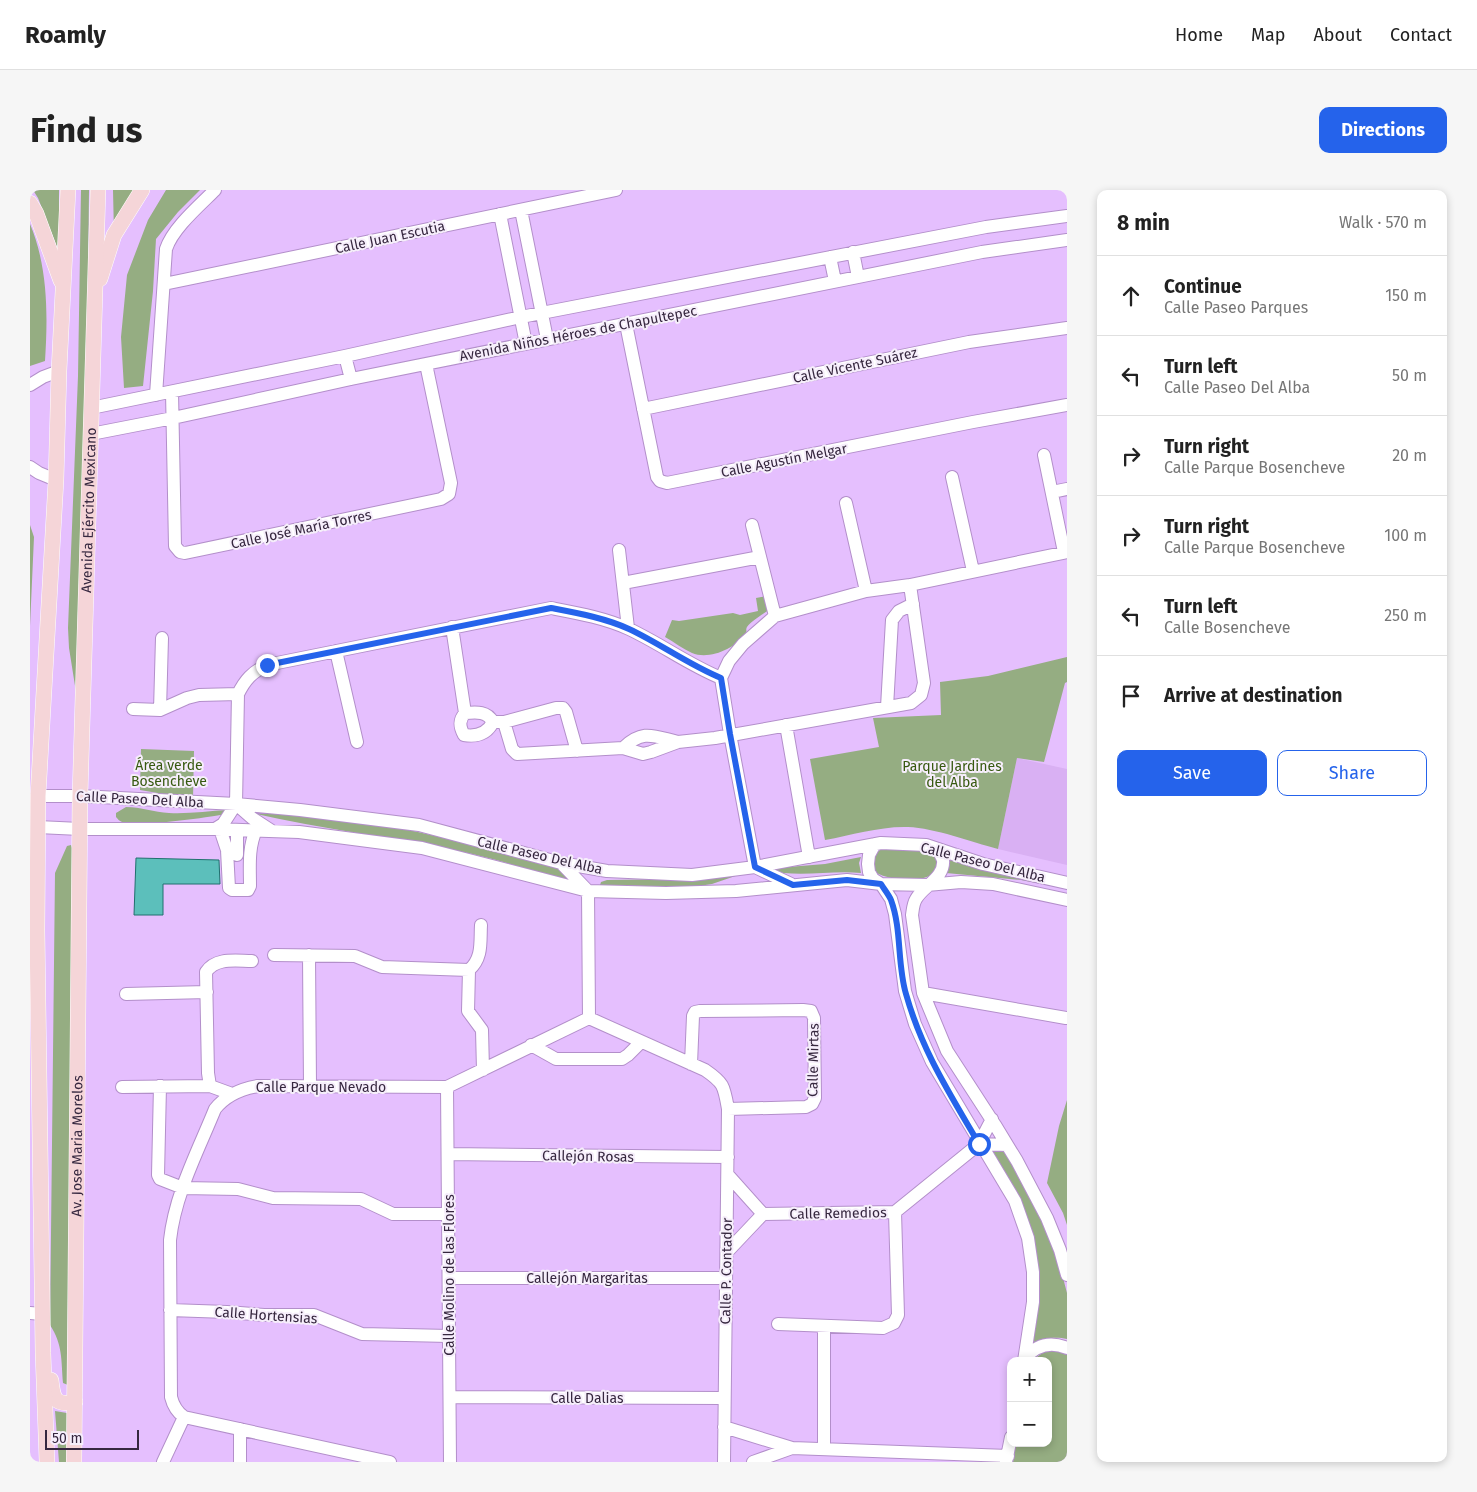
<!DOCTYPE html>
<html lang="en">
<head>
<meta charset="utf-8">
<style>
	:root { --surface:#fff; --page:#f6f6f6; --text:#222; --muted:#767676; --line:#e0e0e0; --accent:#2563eb }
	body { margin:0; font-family:"Fira Sans",sans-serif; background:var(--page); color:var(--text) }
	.controls { position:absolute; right:15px; bottom:15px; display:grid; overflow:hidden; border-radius:10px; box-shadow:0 2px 8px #0003 }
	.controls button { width:45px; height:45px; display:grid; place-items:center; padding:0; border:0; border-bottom:1px solid var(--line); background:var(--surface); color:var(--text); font:25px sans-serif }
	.scale { position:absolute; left:15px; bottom:12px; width:94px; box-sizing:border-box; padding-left:5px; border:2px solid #36273f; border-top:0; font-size:14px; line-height:18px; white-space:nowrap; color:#36273f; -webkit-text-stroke:4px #f6eefb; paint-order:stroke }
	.stop { position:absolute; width:15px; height:15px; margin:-11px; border:4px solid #2563eb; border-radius:50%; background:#fff }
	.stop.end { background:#2563eb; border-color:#fff; box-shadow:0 1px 5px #0008 }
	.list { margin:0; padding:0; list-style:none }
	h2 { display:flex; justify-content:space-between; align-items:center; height:65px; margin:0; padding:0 20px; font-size:21px }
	h2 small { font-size:16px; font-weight:400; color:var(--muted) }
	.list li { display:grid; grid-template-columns:32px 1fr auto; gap:15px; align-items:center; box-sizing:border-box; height:80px; padding:0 20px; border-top:1px solid var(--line) }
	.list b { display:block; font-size:19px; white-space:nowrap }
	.list p { margin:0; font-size:16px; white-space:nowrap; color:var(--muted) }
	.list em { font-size:16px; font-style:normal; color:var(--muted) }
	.actions { display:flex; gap:10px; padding:15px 20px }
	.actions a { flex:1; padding:11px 0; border:1px solid var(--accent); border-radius:10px; text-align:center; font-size:18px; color:var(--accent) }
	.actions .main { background:var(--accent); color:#fff }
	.icon { flex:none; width:28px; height:28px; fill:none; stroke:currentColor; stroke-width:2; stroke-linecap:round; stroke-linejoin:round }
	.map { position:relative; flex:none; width:1037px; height:1272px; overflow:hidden; border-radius:10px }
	header { display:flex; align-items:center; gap:30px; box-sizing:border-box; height:70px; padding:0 25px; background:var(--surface); border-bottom:1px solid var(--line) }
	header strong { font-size:24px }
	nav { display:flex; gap:28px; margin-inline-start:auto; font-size:18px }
	.intro { display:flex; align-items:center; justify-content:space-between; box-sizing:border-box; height:120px; padding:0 30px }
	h1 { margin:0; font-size:35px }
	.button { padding:12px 22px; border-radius:10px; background:var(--accent); color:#fff; font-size:18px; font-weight:700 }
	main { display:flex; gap:30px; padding:0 30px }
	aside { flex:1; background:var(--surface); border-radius:10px; box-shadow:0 2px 8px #0003 }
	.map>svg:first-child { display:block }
	.built { fill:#d9b0f3 }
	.green { fill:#95ad82 }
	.building { fill:#5cbfbb; stroke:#20706e }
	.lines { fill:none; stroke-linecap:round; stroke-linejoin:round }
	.minor-casing { stroke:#b38fca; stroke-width:14 }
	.major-casing { stroke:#fff; stroke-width:16 }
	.minor { stroke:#fff; stroke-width:12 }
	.major { stroke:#f5d5d8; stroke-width:15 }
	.route { stroke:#2563eb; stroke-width:6 }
	.labels { text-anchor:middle; stroke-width:4; stroke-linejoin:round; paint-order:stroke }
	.street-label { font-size:14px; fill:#36273f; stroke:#f6eefb }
	.park-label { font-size:14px; fill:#375910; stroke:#f6eefb }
</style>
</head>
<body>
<header>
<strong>Roamly</strong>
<nav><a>Home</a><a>Map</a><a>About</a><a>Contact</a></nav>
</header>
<div class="intro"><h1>Find us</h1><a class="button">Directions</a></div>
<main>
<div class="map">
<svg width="1037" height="1272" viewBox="0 0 1037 1272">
	<rect width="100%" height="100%" fill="#e5bffe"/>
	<!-- built -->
	<path class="built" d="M987 568 1037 579V675L968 659Z"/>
	<!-- green -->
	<path class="green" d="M3 0H29V62L8 8Z
		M51 0H59L57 198 46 502 39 458 38 438 48 186Z
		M83 0H112L84 45Z
		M136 0H170L148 22 126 49 123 101 113 196 94 198 91 147 97 85 118 30Z
		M0 34C18 77 18 125 15 171L0 176Z
		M0 301V335L4 347 0 436Z
		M736 406 739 420C733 424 721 431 717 437 715 441 718 440 715 444 705 459 679 470 662 463 653 459 644 452 635 447L642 430 649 431 703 423 710 425 728 421 726 408Z
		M1037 467V492L1035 493 1014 572 987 568 968 659C941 652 905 638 878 637 851 636 822 645 795 650L780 569 849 557 843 528 911 525 910 492 958 486Z
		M111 559 164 561 163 609 110 600Z
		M96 617C111 617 124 622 139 623 159 624 178 621 198 620L197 624C180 627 104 638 92 632 89 631 88 629 86 627V623Z
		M229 620 365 637 415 648 526 677 545 695C507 682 468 669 428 661 360 647 291 639 222 623Z
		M41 655 44 664 38 1195 33 1193C31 1170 33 1155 20 1135L25 683 37 656Z
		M857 659C874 659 896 655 908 668L909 676C906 679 904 684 901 685 889 693 852 690 843 680L844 664 850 660Z
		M917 666 1037 696V699L991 690 916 683 920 674Z
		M831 667 829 673 831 683C800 680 768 688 737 680L746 678 795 674Z
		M717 682 682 694 662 697 570 695 571 692 577 690 651 689Z
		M1037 910V1035L1033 1023 1017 993 1029 936Z
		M957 957 976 959 1023 1050 1037 1103V1149C1023 1146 1015 1149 1001 1154L1006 1080Z
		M1023 1159 1037 1162V1272H983L986 1253H1018V1171H1001L1014 1162Z
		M25 1221 37 1223V1272H29Z"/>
	<!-- building -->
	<path class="building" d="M106 668 189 670 190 694H133V725H104Z"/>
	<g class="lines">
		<defs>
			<path id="minor" d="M491 20 517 149
				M470 24 496 154
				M823 62 828 87
				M800 67 805 91
				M134 94 586 0
				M596 134 627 287 630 291 637 293 943 232 1037 215
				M315 166 321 189
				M0 195 13 187 29 181
				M142 202 145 356 150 362 155 363 411 309 419 304 421 293 396 174
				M126 205 136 59C143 38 169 16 185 0
				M61 218 315 166 491 127 956 37 1037 26
				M613 219 939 152 1037 138
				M61 244 143 228 321 189 952 62 1037 50
				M1014 265 1034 362
				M0 277 9 283 26 290
				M922 287 943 381
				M1022 302 1037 299
				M816 313 836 401
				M722 335 745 426
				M589 360 598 438
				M593 393 730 367
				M422 437 435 523C429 530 429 536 434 545 446 547 457 544 463 532
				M306 461 327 552
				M857 517 862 430 869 421 883 414
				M103 519 130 520 157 508 169 505 208 504
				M130 520 132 448
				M435 523C447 522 457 521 463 532
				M466 532H474L526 518H533L536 522 547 561
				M474 532 482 559 487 564 593 558 613 564 621 562 648 552 685 548 881 513 891 505 894 493 880 395
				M756 535 779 667
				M593 558C613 539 623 546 648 552
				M0 613 8 606H50L206 614 270 620 389 635 531 673 577 681 662 685 725 677 851 653 896 655 953 674 1037 693
				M206 614 222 628 242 641
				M0 632 8 637 50 639H185L269 642 392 658 558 701 636 703 706 701 817 690 851 694 897 695 931 692 963 694 1037 710
				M185 639 193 634 206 614 208 504C215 490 222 482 237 475L521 418C547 423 575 428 599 439 631 454 659 475 691 488
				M190 639 197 660 199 698 202 700H218L220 696C220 677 218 658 226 640
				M207 640V665
				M845 654 839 665 838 674 839 682 843 689 851 694 861 709 865 724 875 801 885 834 902 872 985 1011 998 1048 1003 1082V1112L994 1171
				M908 659C909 662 912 667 913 670 915 688 893 696 886 709 883 714 883 719 882 725L893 803 917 861 965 935 987 971 1017 1028 1030 1060 1037 1085
				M531 673 558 701 559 828
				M725 677 700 544 691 488 699 471 713 454 745 426 836 401 880 395 1037 362
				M725 677 761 694
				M451 735C450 752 453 768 439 780L438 821 452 840 453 880
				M244 765 325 766 352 777 439 780
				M279 765 280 896
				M893 803 1036 828
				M96 804 177 802
				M501 855 526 869H592L598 865 611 852
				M661 874 663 826 665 822 670 821 773 820 781 821 784 828 785 908 782 914 776 917 698 919
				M130 896 128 985 130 989 153 998 208 999 243 1008 331 1009 363 1024H418
				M180 896 178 883 176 782C186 767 206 771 222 771
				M92 897 180 896 202 904
				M417 897 420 1272
				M949 954 977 955
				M418 964 698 967
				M698 985 733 1024
				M697 1062 733 1024 865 1022 949 954 962 929
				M419 1088H696
				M140 1120 197 1122 234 1125H284L332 1144 419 1146
				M0 1123 12 1124
				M748 1134 853 1138 864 1133 868 1125 865 1022
				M794 1136V1259
				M994 1169C1006 1155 1020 1151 1037 1158
				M420 1207 694 1208
				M694 1237 762 1258
				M210 1239V1272
				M133 1272 154 1227
				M360 1272 154 1227C147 1222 143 1215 141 1207L140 1050C145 1004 168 961 185 919 196 905 210 899 228 896L417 897 559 828 675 880C694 893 694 896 698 919L694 1272
				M723 1272 762 1258 978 1266
				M976 1272 981 1247"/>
			<g id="major">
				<path d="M0 13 6 23 31 91"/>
				<path d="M70 89 84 45 112 0"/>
				<path d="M21 1190C23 1208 24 1216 45 1212"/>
				<path d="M17 1272 13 1163 7 740 8 606 26 290 29 181 38 0"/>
				<path id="s1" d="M44 1272 50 606 68 0"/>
			</g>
		</defs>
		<!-- minor casing -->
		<use href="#minor" class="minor-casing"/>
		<!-- major casing -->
		<use href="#major" class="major-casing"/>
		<!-- minor -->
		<use href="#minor" class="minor"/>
		<!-- major -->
		<use href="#major" class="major"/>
	</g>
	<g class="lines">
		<!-- route -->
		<path class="route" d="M237 475 521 418C547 423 575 428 599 439 631 454 659 475 691 488L700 544 725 677 763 695 817 690 851 694C854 699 859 705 861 710 872 740 867 774 876 804 892 861 920 904 949 954"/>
	</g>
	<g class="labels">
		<!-- street labels -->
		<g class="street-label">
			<text transform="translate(360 47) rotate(-12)" y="5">Calle Juan Escutia</text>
			<text transform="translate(548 143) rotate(-11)" y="5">Avenida Niños Héroes de Chapultepec</text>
			<text transform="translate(825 175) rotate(-12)" y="5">Calle Vicente Suárez</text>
			<text transform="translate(754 270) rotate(-11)" y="5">Calle Agustín Melgar</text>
			<text dy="5" stroke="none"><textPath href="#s1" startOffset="952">Avenida Ejército Mexicano</textPath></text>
			<text transform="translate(271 339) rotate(-12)" y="5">Calle José María Torres</text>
			<text transform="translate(110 609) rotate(3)" y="5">Calle Paseo Del Alba</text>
			<text transform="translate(510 665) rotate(13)" y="5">Calle Paseo Del Alba</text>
			<text transform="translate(953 672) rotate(14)" y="5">Calle Paseo Del Alba</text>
			<text transform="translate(783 870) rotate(-89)" y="5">Calle Mirtas</text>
			<text x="291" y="902">Calle Parque Nevado</text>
			<text dy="5" stroke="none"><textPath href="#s1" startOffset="316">Av. Jose Maria Morelos</textPath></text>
			<text transform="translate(558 966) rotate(1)" y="5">Callejón Rosas</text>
			<text transform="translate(808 1023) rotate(-1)" y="5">Calle Remedios</text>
			<text transform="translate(696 1081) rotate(-89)" y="5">Calle P. Contador</text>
			<text transform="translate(419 1085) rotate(-90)" y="5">Calle Molino de las Flores</text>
			<text x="557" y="1093">Callejón Margaritas</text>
			<text transform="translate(236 1125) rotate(4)" y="5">Calle Hortensias</text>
			<text x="557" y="1213">Calle Dalias</text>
		</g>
		<!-- park labels -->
		<g class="park-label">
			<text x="139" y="580">Área verde<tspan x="139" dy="16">Bosencheve</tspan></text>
			<text x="922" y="581">Parque Jardines<tspan x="922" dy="16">del Alba</tspan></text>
		</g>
	</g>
</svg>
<div class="controls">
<button>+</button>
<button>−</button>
</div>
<div class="scale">50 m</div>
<div class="stop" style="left:949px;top:954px"></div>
<div class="stop end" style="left:237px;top:475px"></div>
</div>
<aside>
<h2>8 min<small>Walk · 570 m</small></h2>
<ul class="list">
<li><svg class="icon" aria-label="ahead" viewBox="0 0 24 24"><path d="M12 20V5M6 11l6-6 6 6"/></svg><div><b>Continue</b><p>Calle Paseo Parques</p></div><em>150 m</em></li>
<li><svg class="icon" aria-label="left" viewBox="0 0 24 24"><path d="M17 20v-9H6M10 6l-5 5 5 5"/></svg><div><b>Turn left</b><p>Calle Paseo Del Alba</p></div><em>50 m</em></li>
<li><svg class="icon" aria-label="right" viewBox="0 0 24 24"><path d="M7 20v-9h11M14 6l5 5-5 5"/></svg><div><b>Turn right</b><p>Calle Parque Bosencheve</p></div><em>20 m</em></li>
<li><svg class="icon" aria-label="right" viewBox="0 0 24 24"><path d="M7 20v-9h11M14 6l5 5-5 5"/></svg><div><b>Turn right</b><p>Calle Parque Bosencheve</p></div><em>100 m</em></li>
<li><svg class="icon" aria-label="left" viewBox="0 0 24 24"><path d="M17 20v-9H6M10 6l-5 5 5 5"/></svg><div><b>Turn left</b><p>Calle Bosencheve</p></div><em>250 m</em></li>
<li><svg class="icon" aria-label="arrive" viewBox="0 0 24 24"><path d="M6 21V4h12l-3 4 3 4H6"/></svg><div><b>Arrive at destination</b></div></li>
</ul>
<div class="actions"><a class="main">Save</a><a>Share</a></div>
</aside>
</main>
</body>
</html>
